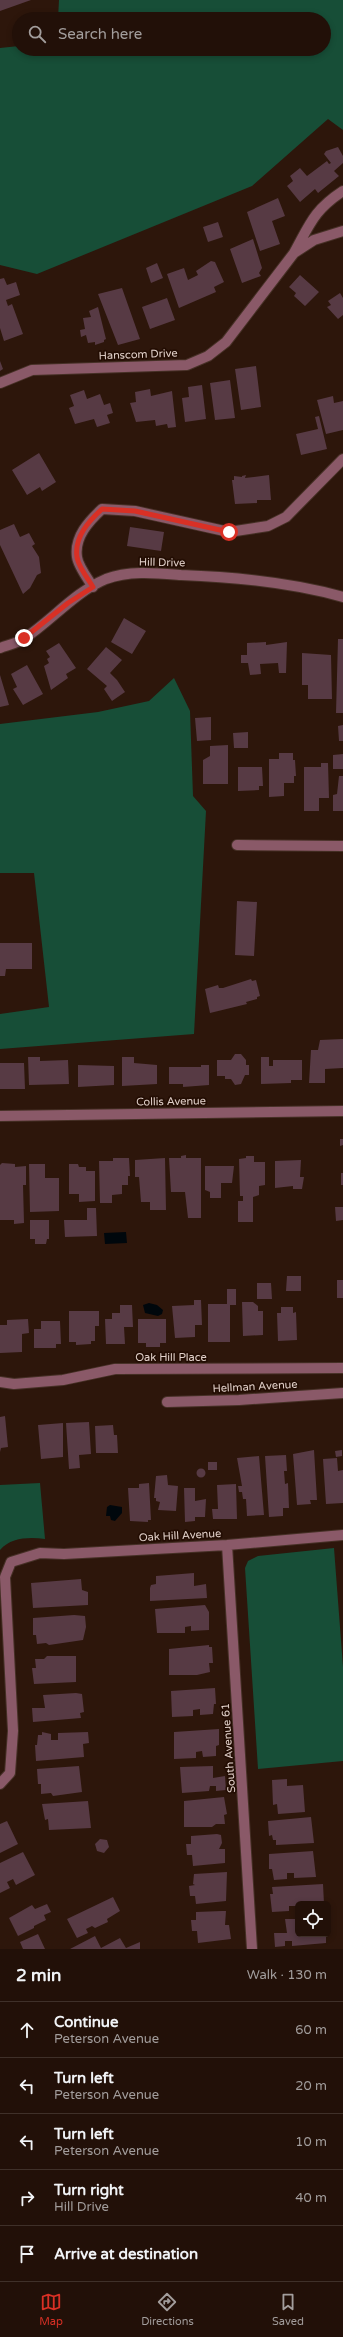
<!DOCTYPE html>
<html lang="en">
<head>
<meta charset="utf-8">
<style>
	:root { --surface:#221008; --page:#2a1912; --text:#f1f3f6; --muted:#a29d9c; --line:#3f3029; --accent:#d93025 }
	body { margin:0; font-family:"Varela Round",sans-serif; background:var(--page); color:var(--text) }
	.controls { position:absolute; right:12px; bottom:12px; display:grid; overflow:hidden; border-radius:6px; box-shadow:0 2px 6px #0003 }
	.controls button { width:36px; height:36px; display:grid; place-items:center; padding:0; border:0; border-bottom:1px solid var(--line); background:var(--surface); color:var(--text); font:20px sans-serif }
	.stop { position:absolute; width:12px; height:12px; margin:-9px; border:3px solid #d93025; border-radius:50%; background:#fff }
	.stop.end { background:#d93025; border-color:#fff; box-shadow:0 1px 4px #0008 }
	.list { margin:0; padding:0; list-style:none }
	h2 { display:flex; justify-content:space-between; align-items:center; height:52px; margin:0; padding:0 16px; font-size:17px }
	h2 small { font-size:13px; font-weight:400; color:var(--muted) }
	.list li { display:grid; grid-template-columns:26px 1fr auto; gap:12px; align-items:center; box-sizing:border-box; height:56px; padding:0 16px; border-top:1px solid var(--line) }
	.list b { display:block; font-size:15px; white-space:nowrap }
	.list p { margin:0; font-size:13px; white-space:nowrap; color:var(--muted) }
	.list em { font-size:13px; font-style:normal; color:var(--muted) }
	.icon { flex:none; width:22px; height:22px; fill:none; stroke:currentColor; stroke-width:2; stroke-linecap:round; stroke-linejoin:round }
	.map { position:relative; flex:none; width:343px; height:1949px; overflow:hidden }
	.search { position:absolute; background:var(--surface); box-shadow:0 2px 6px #0003; left:12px; right:12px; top:12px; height:44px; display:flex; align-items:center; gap:10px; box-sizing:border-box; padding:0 14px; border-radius:22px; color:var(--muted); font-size:15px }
	.sheet { height:332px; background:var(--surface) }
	nav { display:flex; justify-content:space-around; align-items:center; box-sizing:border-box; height:56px; border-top:1px solid var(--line); background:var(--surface); font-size:11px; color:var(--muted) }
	nav a { display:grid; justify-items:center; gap:2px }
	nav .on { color:var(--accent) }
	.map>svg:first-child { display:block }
	.green { fill:#174e37 }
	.water { fill:#00070c }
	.building { fill:#573a44 }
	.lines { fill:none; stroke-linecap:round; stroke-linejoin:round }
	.minor-casing { stroke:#463026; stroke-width:12 }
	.minor { stroke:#8a5968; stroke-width:10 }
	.route { stroke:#d93025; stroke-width:5 }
	.labels { text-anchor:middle; stroke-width:3.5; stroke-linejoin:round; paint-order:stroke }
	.street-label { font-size:11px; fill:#e1d0c9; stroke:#230d03 }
</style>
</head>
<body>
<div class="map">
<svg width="343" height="1949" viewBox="0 0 343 1949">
	<rect width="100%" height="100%" fill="#2d160b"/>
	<!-- green -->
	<path class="green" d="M59 0H343V130L328 119 252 186 37 274 0 265V48L19 46V49H324V19H58Z
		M174 678 190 711 193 796 206 811 194 1034 0 1049V1014L49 1007 34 873H0V724L98 712 149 701Z
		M40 1483 45 1539C30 1537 11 1537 0 1550V1485Z
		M334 1548 343 1667V1761L258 1769 245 1568 248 1561 258 1556Z"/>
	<!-- water -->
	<path class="water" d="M126 1232 127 1243 105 1244 104 1233Z
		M149 1303 157 1305 163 1310 162 1314 158 1316 145 1313 143 1305Z
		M110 1505 122 1507V1513L115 1521 111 1520 110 1516H106L107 1507Z"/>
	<!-- building -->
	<path class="building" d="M0 0H31L0 11Z
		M338 147 343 156V163L334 171 339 176 318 193 315 189 300 202 287 186 293 181 290 176 300 168 307 176 327 161 329 164 331 163 324 154 326 151Z
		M278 198 285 216 272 221 280 244 260 251 247 212Z
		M218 222 223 237 208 242 203 227Z
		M253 239 262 268 259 273 261 276 242 283 230 249Z
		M211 261 215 262 224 282 214 287 216 292 179 308 167 274 184 268 188 280 198 275 196 271Z
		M157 263 163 278 151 283 146 268Z
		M300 275 319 292 305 306 294 296 296 293 289 287Z
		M4 278 7 285 16 282 20 295 6 300 8 306 12 304 23 334 4 341 0 328V279Z
		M122 288 140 339 118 345 98 294Z
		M340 293 343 298V315L338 319 327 307 331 305 328 301Z
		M167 298 175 320 150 329 142 307Z
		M98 307 106 339 104 340V342L95 345V342L88 343 86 335 81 337 80 330 85 329 83 318 91 317 89 311Z
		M0 361 3 369 0 371Z
		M256 366 261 407 241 410 235 369Z
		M230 380 235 418 215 420 210 383Z
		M202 385 206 419 185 422 182 398 189 397 188 387Z
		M150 389 151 396 172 391 176 427 168 428 167 424 156 426 155 420 136 422 130 403 136 402 135 392Z
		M84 390 87 399 100 394 104 405 110 403 113 413 107 415 110 423 97 427 94 419 75 424 69 408 74 406 70 395Z
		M333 396 334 403 343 401V430L326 434 317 400Z
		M319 416 327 449 301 455 296 434 318 429 315 417Z
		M39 453 56 482 42 491 40 487 27 495 12 470Z
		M246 475 245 478 269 475 271 500H257V503L235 504 232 480H234V476L242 477V476Z
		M14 524 20 537 29 533 35 544 32 546 39 557 41 573 37 575 30 588 23 594 0 545V530Z
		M130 527 164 532 161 551 127 546Z
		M124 618 146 631 132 654 111 642Z
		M338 639H343V713H336Z
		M266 642V645L287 642 286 673H279L278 663 260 664 261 674 250 675 248 663H241V655H247V643Z
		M59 643 76 668 66 674 68 678 51 690 44 666 49 663 47 659 50 657 46 651Z
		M106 647 122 660 110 673 117 680 125 692 112 701 104 689 107 686 87 669Z
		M302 653 331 655 332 699H308V685H302Z
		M27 665 43 694 23 705 13 689 17 687 11 674Z
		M0 675 9 705 0 707Z
		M211 717V740L197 741 195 718Z
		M343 725V741H339L338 726Z
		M248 732V748H234L233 733Z
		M228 745V784H203V760L210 756V746Z
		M279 753H293V760H295L296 776H294V783H284V796L269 797V759H279Z
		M343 754V769H333V755Z
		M321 763H328L329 798H319V811H304V767H321Z
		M238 767H262L263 786H259V790L238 791Z
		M339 776H343V811H333V795L337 794Z
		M237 901 257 902 254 956 235 955Z
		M0 943H32V969H6L5 976H0Z
		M251 979 252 981 256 980 260 996 257 997V999L246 1002 247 1004 210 1013 205 989 218 985 219 988H223Z
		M343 1039V1068L325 1069V1083H309L311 1050H318L320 1040Z
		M235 1054H241L246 1060V1065H249V1075H245L241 1084 235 1085 231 1079H225V1076H217V1060H231Z
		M28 1057H40V1061L68 1060 69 1084 29 1085Z
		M122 1057H134V1063L157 1065V1084L122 1086Z
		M261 1057H269V1066H273V1060H302V1080H291V1083L261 1084Z
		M0 1063H24L25 1089H0Z
		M78 1065 114 1066V1085L78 1087Z
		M201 1065H209V1085L183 1087V1084H169V1067H201Z
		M340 1139H343V1145L340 1146Z
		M186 1155V1158H201V1218H188L185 1192H171L169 1158H181V1156Z
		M246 1156H254V1162H265V1185L259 1186V1195L253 1197V1222H238V1201H243V1196H240L239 1159 246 1158Z
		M113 1158H129L130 1176H128V1185H122V1194L112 1195V1203H100L99 1161H113Z
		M165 1158 166 1210H150V1202H141L139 1177H135V1160Z
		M301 1160 300 1177H304L302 1189H293V1186L275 1188V1161Z
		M2 1163 15 1164V1167L26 1166V1185H23L24 1223 14 1224V1220H0V1165Z
		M29 1164H45V1178H59V1211L30 1212Z
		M69 1164H78L79 1167H86V1171H95V1201L79 1202V1194H69Z
		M205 1166H234L232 1183H221V1198H210V1192L205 1190Z
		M341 1173H343V1185H341Z
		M335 1207H343V1220L336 1221Z
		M87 1208H96L97 1236 65 1237 64 1220H87Z
		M30 1220H49V1239H47L46 1244H35V1239H30Z
		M287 1276H301V1291H286Z
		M337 1280H343V1298H337Z
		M257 1283H271L272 1299H257Z
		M227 1289H236V1305H230V1342H208V1304H227Z
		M194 1300H201L202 1325H195V1337L175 1338 172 1306 194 1305Z
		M242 1302H253L258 1306V1311H263V1335L243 1336Z
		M120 1305H132L133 1327H124L125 1344H106L105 1319H112V1313H120Z
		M281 1307H293V1313L296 1312 297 1340 278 1341 277 1313H281Z
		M69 1311H99V1326H95V1341H91V1344L76 1345V1342H69Z
		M28 1319 29 1333 22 1334V1352L0 1353V1325H7V1320Z
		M138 1319H166V1343H160V1347H146V1343H138Z
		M41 1321H60L61 1344H56V1348H34V1329H41Z
		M5 1416 8 1447 1 1448 0 1452V1417Z
		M89 1422 91 1454 79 1455 80 1468 69 1469 66 1423Z
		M63 1423V1457L41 1459 38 1425Z
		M113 1425 114 1435H117L118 1453H96L95 1426Z
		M314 1450 317 1500H310L311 1504 297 1505 293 1454Z
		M342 1450V1456L336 1457 335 1451Z
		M286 1455 287 1471H284L285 1484 288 1483 289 1508H283V1516L269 1517 265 1456Z
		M259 1456 264 1515 247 1516 246 1499H243L242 1492H239L238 1486H242L237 1458Z
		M337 1458 338 1471 343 1470V1503L326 1504 323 1459Z
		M208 1462H217V1470H208Z
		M196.5 1473a4.5 4.5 0 1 1 9 0a4.5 4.5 0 1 1-9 0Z
		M167 1475 168 1485 178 1486 176 1511 158 1510 160 1502 156 1501V1498H154L156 1476Z
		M149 1483 151 1520H148V1522L130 1521 128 1488H139V1484Z
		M236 1484 237 1519H213L212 1509H218L217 1485Z
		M184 1488H195V1501L206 1499 205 1517H195V1521L185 1522Z
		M194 1573V1586L206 1584 207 1598 150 1601V1588L151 1585 156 1584V1576Z
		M81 1579 82 1590 88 1592V1605L33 1608 31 1583Z
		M205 1605 209 1612V1630L191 1631V1626L185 1627V1633H157L155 1609Z
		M74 1615 85 1616 86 1627 83 1640 49 1645 46 1643 37 1644 36 1635H33V1618Z
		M209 1645V1647H212L213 1663H209L210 1672 197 1675H169V1649Z
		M47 1656H76V1682L34 1684 32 1668H36L35 1659H44Z
		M215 1688 216 1704H214L213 1714 200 1715V1709L193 1710V1716L172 1717 171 1691Z
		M76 1693 82 1694 84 1712 80 1713 81 1718 33 1722 32 1708H45L43 1695Z
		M219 1729V1745L216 1746V1756L203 1757 202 1751 196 1752V1758L174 1759V1732Z
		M42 1732 51 1734V1740H58V1733L88 1732 89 1743 83 1744 84 1757 36 1761 35 1745H37L38 1735H42Z
		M79 1766 82 1792 53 1796 51 1793 41 1794V1784H38L37 1769Z
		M213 1766V1778L225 1776 226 1790 216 1791V1786H210L209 1791 182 1793 180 1767Z
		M287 1779V1786L303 1785 305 1812 278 1814 277 1804 273 1805 272 1780Z
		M224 1797 227 1814 224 1815 225 1824H216L212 1827H184V1801Z
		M88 1801 91 1828 49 1830 48 1819 45 1820 42 1804Z
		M311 1817 314 1843 276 1845V1840H273L272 1835 269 1836 268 1821Z
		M7 1821 18 1844 0 1853V1824Z
		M217 1834 221 1835 222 1843 219 1849H225V1863L193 1866 192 1855H187L186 1844H191V1836Z
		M100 1839 107 1840 109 1847 104 1853 97 1851 95 1844Z
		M313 1851 316 1877 294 1878V1873H287V1879L274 1880 272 1869H269V1854Z
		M23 1852 35 1875 16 1885 13 1879 7 1882 10 1888 0 1893V1863Z
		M227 1872 226 1901 196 1904 195 1896H190L189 1886 195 1885 193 1884 194 1874Z
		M323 1884 324 1904H298V1912H296V1906H289V1911L272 1912 270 1894H273L272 1887Z
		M113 1897 120 1911 107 1919 108 1922 95 1928 92 1926 86 1929 88 1933 77 1938 67 1919Z
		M47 1904 51 1912 44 1915 46 1920 34 1926V1928L18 1936 9 1918 32 1905 35 1909Z
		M222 1911H226L225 1925H229L231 1939 198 1943 197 1931H192L191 1920H196V1912Z
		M285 1919H298V1934H326V1943L292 1946V1941H285V1946L275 1947 274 1933H287Z
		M38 1934 45 1949H23L20 1942Z
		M95 1936 101 1948 120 1938 126 1948 140 1942V1949H70Z"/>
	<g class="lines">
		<defs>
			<path id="minor" d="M294 253C310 224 314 210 343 191
				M0 383 32 370 187 365 208 356 226 342 294 253 314 240 343 231
				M93 587C88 579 78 566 77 557 74 537 89 521 102 509L135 511 229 532 268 526 286 517 343 459
				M0 648C8 645 18 643 25 638 52 620 75 592 106 579 129 570 157 573 181 575 235 577 291 582 343 597
				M237 845 343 846
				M0 1116 343 1111
				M0 1382 14 1384 63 1380 115 1369 343 1368
				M167 1402 239 1400 343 1393
				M227 1545 252 1949
				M0 1784 10 1773 13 1731 5 1577 11 1562 40 1553 64 1554 227 1545 343 1535"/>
		</defs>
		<!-- minor casing -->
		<use href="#minor" class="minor-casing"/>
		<!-- minor -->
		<use href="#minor" class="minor"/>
	</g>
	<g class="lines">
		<!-- route -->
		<path class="route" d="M24 638 68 603 93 587C88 579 78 566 77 557 74 537 89 521 102 509L135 511 229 532"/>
	</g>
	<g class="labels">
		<!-- street labels -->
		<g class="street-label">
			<text transform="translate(138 354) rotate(-2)" y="4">Hanscom Drive</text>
			<text transform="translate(162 562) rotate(1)" y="4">Hill Drive</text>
			<text transform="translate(171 1101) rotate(-1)" y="4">Collis Avenue</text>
			<text x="171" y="1361">Oak Hill Place</text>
			<text transform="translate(255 1386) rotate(-3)" y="4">Hellman Avenue</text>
			<text transform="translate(180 1535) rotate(-3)" y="4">Oak Hill Avenue</text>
			<text transform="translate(228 1748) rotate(-94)" y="4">South Avenue 61</text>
		</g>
	</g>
</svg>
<div class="controls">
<button><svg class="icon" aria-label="locate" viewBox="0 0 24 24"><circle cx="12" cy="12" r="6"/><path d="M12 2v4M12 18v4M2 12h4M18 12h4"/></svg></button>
</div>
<div class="stop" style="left:229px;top:532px"></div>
<div class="stop end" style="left:24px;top:638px"></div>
<div class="search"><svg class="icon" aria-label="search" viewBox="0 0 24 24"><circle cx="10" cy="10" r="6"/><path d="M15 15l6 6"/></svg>Search here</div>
</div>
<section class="sheet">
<h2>2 min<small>Walk · 130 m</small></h2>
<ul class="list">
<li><svg class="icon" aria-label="ahead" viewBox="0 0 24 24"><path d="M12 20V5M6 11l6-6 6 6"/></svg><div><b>Continue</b><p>Peterson Avenue</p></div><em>60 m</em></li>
<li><svg class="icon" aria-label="left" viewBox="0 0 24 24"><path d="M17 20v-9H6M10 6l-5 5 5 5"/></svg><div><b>Turn left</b><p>Peterson Avenue</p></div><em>20 m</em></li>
<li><svg class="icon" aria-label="left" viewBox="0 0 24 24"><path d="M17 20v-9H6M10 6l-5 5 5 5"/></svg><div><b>Turn left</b><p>Peterson Avenue</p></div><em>10 m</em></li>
<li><svg class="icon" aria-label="right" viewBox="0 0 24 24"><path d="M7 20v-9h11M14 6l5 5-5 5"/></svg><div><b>Turn right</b><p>Hill Drive</p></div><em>40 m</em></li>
<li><svg class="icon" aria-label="arrive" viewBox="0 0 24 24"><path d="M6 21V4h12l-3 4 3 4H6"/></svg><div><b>Arrive at destination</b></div></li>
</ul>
</section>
<nav>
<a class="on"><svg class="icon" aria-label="map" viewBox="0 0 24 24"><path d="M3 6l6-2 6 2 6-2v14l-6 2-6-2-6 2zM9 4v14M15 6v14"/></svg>Map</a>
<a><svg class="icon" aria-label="directions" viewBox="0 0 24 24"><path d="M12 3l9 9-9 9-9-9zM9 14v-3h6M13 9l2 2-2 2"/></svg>Directions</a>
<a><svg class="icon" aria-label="saved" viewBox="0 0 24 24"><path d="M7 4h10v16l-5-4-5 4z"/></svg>Saved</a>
</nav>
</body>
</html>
